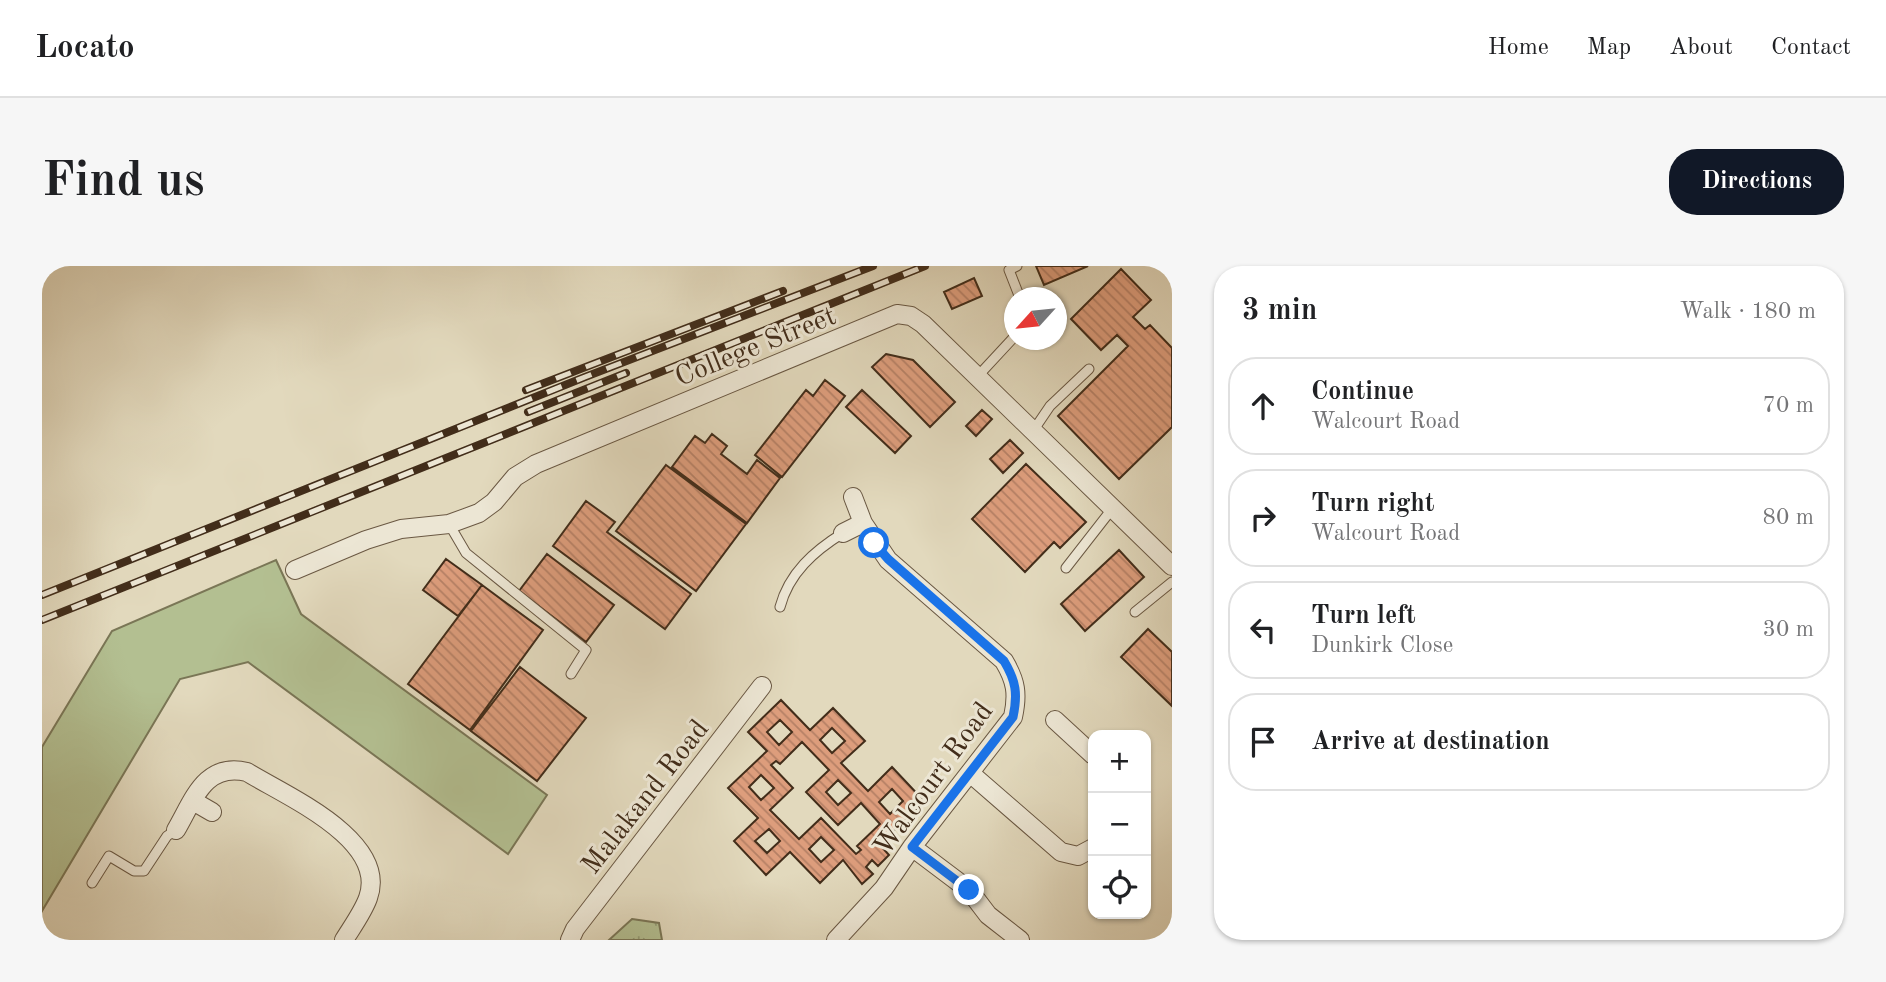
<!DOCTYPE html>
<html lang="en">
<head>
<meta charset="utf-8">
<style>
	:root { --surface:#fff; --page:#f6f6f6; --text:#202124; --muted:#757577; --line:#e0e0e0; --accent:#111827 }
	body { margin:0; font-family:"Old Standard TT",serif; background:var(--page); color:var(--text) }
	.controls { position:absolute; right:21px; bottom:21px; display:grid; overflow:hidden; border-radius:14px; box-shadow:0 2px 5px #0004 }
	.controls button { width:63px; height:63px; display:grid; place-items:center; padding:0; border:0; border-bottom:2px solid var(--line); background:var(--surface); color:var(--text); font:35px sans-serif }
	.compass { position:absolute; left:962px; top:21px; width:63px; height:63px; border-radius:50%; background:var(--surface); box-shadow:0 2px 5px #0004; rotate:243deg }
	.stop { position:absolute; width:21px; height:21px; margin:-16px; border:5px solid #1a73e8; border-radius:50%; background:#fff }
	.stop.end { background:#1a73e8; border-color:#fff; box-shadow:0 2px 7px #0008 }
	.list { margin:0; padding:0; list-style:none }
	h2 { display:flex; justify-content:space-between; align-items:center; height:91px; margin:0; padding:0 28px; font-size:30px }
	h2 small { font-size:23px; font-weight:400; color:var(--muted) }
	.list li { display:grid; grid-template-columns:46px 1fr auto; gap:21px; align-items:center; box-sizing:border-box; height:98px; margin:0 14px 14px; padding:0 14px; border:2px solid var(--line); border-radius:28px }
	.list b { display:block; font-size:26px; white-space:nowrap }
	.list p { margin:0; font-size:23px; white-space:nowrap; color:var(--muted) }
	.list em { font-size:23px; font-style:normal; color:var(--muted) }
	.icon { flex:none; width:38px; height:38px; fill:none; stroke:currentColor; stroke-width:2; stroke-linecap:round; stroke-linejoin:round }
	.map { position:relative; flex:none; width:1130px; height:674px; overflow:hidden; border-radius:28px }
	header { display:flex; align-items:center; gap:42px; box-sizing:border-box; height:98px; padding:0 35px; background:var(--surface); border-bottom:2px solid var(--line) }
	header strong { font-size:33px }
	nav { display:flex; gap:38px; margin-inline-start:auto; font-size:24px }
	.intro { display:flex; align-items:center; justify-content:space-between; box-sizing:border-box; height:168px; padding:0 42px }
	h1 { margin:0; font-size:49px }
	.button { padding:18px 32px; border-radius:28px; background:var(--accent); color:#fff; font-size:24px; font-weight:700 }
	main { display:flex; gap:42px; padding:0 42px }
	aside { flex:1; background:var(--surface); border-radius:28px; box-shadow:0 2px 5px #0004 }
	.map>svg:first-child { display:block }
	.grass { fill:#b3bf91; stroke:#7a7656; stroke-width:2 }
	.park { fill:url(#park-tufts); stroke:#7a7656; stroke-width:2 }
	.building { fill:url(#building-back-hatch); stroke:#422d1a; stroke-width:2; fill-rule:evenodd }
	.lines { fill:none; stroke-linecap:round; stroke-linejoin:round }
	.service-casing { stroke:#6a5843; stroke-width:11 }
	.minor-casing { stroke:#6a5843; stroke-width:20 }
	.service { stroke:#ece6d4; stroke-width:9 }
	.minor { stroke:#ece6d4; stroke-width:18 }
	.rail-casing { stroke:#422d1a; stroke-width:8 }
	.rail { stroke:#ece6d4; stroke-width:5; stroke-dasharray:16; stroke-linecap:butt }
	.route { stroke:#1a73e8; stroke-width:9 }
	.labels { text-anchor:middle; stroke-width:6; stroke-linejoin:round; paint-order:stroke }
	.street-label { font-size:28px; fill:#422d1a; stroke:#ece6d4 }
</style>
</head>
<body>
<header>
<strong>Locato</strong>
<nav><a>Home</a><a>Map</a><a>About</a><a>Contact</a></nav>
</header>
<div class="intro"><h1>Find us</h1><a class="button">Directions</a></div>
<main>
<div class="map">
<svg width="1130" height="674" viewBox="0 0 1130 674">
	<defs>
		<pattern id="park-tufts" width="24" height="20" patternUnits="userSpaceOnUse" patternTransform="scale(1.75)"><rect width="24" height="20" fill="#b3bf91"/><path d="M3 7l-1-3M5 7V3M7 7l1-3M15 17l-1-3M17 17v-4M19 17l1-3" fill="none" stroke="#939c76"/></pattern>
		<pattern id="building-back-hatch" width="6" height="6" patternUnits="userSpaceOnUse" patternTransform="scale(1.75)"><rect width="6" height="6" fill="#dd9d7c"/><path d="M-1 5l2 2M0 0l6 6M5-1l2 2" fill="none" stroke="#b58065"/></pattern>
	</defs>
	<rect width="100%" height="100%" fill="#e2d9bd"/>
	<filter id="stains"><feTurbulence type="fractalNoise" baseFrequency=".00286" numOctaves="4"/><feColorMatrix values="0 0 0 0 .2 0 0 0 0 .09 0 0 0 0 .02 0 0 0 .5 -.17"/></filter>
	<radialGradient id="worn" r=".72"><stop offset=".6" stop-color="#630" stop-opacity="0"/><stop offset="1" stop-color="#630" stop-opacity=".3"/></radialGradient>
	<!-- grass -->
	<path class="grass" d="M234 294 259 348 505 529 466 588 206 396 138 413 0 645V481L70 365Z"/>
	<!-- park -->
	<path class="park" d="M590 653 617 657 620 674H567Z"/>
	<!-- building -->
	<path class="building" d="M994 0H1046L1002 19Z
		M1079 3 1109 34 1091 51 1103 63 1108 59 1130 82V161L1077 213 1016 150 1086 80 1075 69 1059 84 1029 53Z
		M932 12 940 30 910 43 902 26Z
		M844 88 871 94 913 136 888 161 830 101Z
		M783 114 803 130 740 211 713 189 764 124 771 130Z
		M820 124 869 170 853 187 804 141Z
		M940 144 950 153 934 170 924 160Z
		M670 168 685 180 679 188 705 208 715 194 738 212 705 257 630 201 653 170 663 177Z
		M968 174 981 187 961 207 948 193Z
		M984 198 1044 256 1018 282 1012 276 983 306 930 253Z
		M624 199 704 258 654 325 574 265Z
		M544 235 573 256 565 266 649 328 623 363 511 280Z
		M1077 284 1102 311 1043 365 1019 338Z
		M505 288 572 339 544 376 477 325Z
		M404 293 440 319 416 350 381 324Z
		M440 319 501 364 428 464 366 418Z
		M1106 363 1130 386V440L1079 391Z
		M478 401 544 452 495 515 429 465Z
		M739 434 768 464 791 442 823 475 799 497 826 525 850 501 883 536 837 578 847 589 836 600 830 594 824 601 831 608 820 618 801 594 778 617 748 586 724 609 692 575 716 552 686 522 725 485 706 466ZM738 454 750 466 737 479 725 466ZM790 462 803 475 790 487 778 474ZM760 476 787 504 764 526 796 559 819 537 838 558 815 580 819 584 814 588 779 552 757 573 728 544 751 522 729 499 734 495 738 498ZM719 509 732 522 719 534 707 521ZM796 514 809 527 796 539 784 526ZM850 523 861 535 848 548 837 536ZM727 563 738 575 725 587 713 575ZM779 571 792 584 779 596 767 583Z"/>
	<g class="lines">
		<defs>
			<path id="service" d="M975 0 967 4 978 32
				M935 111 973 70
				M991 165 1008 140 1047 103
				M407 258 424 287 544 384 529 408
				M1024 302 1070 243
				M738 341C747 307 772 285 801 267
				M1093 346 1130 316
				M50 617 67 590 92 605H102L125 570 134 564"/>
			<path id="minor" d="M801 267 821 257
				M253 304 324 274 359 263 407 258 437 247 452 236 473 211 494 198 855 48 869 50 881 58 1130 300
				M1013 454 1051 489
				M928 507 1019 586 1036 590 1051 582
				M151 535 170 546
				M134 564C152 533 163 496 205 506 244 530 347 574 326 632 321 646 310 661 302 674
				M870 581 927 624 946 649 978 674
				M528 674 533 663 720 420
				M794 674 842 622 870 581 971 451C976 428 974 415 962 395L846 294 821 257 811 231"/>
		</defs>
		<!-- service casing -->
		<use href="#service" class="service-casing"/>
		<!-- minor casing -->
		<use href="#minor" class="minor-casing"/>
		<!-- service -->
		<use href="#service" class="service"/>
		<!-- minor -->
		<use href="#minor" class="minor"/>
		<defs>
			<path id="rail" d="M484 124 741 25
				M486 146 584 107
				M0 329 543 111 831 0
				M0 354 883 0"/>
		</defs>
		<!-- rail casing -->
		<use href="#rail" class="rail-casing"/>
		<!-- rail -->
		<use href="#rail" class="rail"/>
	</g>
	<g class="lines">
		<!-- route -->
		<path class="route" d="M832 277 846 293 962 395C974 415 976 428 971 451L870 581 927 624"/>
	</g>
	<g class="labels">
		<!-- street labels -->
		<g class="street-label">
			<text transform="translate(713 79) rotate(-22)" y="10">College Street</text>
			<text transform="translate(890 512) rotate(-54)" y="10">Walcourt Road</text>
			<text transform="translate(602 530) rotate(-52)" y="10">Malakand Road</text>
		</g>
	</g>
	<rect width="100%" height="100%" filter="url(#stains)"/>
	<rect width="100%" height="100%" fill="url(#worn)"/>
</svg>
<div class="controls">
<button>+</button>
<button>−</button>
<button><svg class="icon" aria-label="locate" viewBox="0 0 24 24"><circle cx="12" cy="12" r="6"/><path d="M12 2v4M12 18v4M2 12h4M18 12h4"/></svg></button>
</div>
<svg class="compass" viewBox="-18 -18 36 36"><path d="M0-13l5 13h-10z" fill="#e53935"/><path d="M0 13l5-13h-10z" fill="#757577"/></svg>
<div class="stop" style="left:832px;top:277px"></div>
<div class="stop end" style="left:927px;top:624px"></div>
</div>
<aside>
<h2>3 min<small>Walk · 180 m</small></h2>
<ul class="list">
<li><svg class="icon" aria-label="ahead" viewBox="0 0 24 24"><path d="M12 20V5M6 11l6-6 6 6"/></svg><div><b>Continue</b><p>Walcourt Road</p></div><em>70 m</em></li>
<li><svg class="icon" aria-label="right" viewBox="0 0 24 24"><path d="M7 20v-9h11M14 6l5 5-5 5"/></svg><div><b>Turn right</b><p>Walcourt Road</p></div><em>80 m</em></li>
<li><svg class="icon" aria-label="left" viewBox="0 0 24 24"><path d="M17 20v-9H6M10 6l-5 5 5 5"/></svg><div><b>Turn left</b><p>Dunkirk Close</p></div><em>30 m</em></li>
<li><svg class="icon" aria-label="arrive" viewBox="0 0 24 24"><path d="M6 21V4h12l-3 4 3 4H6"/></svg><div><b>Arrive at destination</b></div></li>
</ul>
</aside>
</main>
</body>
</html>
